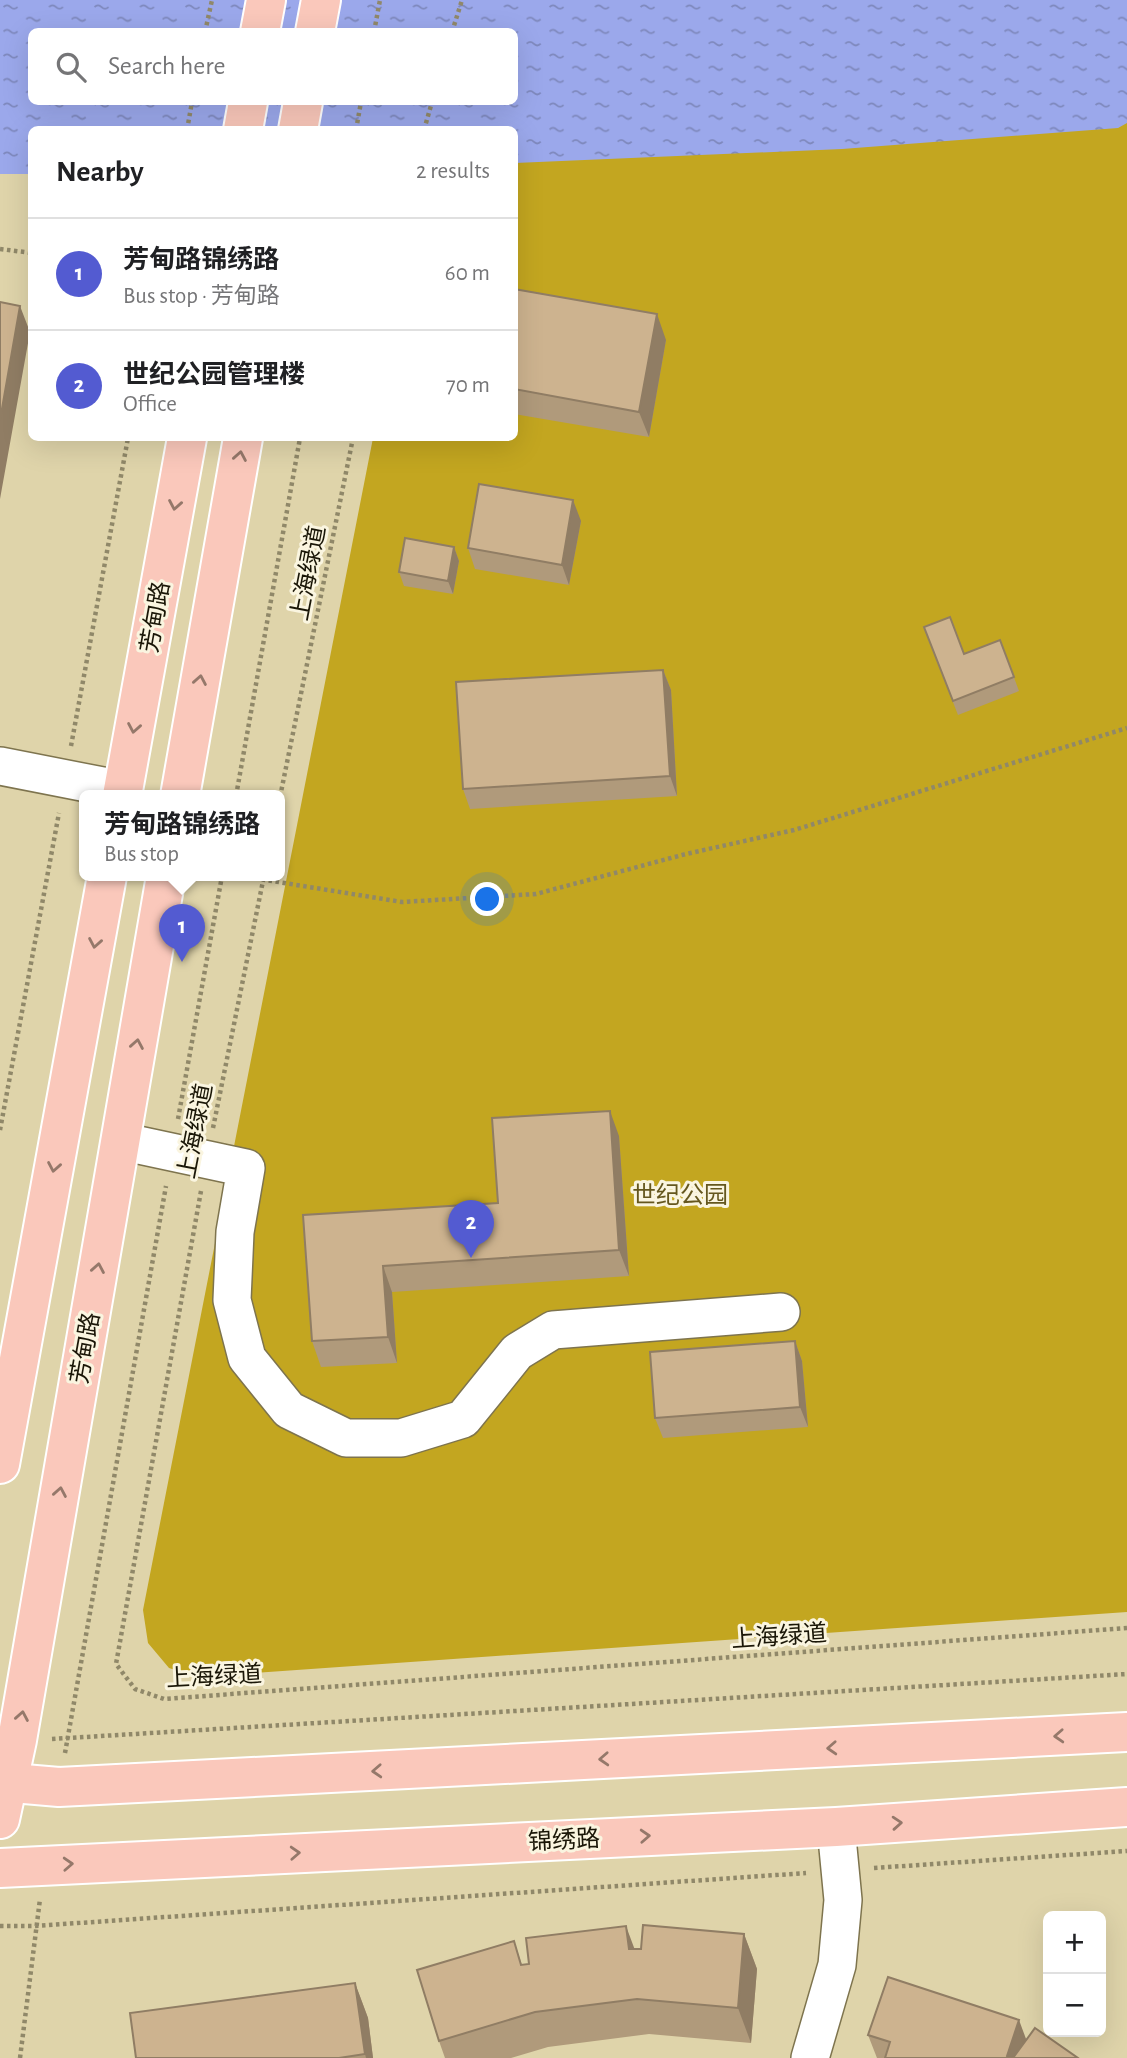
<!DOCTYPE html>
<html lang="en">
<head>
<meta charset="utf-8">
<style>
	:root { --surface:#fff; --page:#f6f6f6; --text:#202124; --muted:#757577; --line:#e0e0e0; --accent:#535bd1 }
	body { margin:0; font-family:"Alegreya Sans","Noto Sans SC",sans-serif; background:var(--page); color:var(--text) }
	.controls { position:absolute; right:21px; bottom:21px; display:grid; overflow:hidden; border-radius:10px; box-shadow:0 7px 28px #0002 }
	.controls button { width:63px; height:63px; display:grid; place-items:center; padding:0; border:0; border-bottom:2px solid var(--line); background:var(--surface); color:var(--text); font:35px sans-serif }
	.you { position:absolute; left:488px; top:900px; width:24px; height:24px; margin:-18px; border:5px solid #fff; border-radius:50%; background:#1a73e8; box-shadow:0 0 0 10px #1a73e833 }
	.badge { display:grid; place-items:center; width:46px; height:46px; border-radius:50%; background:var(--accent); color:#fff; font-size:23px; font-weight:700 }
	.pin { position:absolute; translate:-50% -58px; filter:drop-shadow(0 2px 4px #0008) }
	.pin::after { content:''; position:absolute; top:37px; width:24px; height:21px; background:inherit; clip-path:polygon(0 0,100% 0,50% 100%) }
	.popup { position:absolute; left:79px; top:790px; width:206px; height:91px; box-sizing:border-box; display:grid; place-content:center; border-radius:10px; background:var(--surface); filter:drop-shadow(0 2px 5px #0005); font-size:23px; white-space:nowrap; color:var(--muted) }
	.popup b { font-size:26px; color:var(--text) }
	.popup::after { content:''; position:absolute; left:50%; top:100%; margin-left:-14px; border:14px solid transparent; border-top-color:var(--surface) }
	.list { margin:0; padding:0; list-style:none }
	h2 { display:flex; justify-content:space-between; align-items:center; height:91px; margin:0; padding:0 28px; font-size:30px }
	h2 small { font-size:23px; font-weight:400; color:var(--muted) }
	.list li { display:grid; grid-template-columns:46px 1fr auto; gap:21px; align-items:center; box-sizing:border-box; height:112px; padding:0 28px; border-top:2px solid var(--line) }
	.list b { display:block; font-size:26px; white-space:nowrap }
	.list p { margin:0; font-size:23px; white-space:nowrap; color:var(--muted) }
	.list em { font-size:23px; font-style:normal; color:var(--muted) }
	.icon { flex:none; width:38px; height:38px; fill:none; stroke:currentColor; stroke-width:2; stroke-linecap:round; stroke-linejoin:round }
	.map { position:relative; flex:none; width:1127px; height:2058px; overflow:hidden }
	.search { position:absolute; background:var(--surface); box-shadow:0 7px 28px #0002; left:28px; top:28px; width:490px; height:77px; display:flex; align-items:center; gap:18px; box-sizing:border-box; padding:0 24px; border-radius:10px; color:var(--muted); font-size:26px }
	.panel { position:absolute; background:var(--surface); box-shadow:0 7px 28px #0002; left:28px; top:126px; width:490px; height:315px; border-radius:10px }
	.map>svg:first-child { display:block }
	.park { fill:#c3a620 }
	.water { fill:url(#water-ripples); fill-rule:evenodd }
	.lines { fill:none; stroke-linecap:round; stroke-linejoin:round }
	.minor-casing { stroke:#7e744e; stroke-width:40 }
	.major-casing { stroke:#fff; stroke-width:42 }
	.path { stroke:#908869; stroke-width:4.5; stroke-dasharray:3.5 3.5; stroke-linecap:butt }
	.minor { stroke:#fff; stroke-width:37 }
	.major { stroke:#fac8bb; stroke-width:38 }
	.wall { fill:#b09a7b }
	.shaded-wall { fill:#907d64 }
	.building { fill:#cdb38f; stroke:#907d64; stroke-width:2 }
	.oneway { stroke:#95786a }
	.labels { text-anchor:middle; stroke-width:6; stroke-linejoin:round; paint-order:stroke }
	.street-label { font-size:24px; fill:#1a1607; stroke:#faf5e0 }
	.park-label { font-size:24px; fill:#65571e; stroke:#faf5e0 }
</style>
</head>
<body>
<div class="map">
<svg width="1127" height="2058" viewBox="0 0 1127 2058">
	<defs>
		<pattern id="water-ripples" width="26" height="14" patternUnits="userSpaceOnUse" patternTransform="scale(1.75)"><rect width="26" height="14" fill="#9ba8eb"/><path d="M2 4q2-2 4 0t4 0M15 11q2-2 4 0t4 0" fill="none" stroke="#7e88bc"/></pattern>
	</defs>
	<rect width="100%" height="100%" fill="#dfd4aa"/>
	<!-- park -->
	<path class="park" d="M1127 0V1612L197 1677 169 1668 148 1643 143 1610 373 438H514V32Z"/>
	<!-- water -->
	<path class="water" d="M0 0H1127V123L1118 128 842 149 515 163 514 130H32L31 174H0ZM32 32H514V102H32Z"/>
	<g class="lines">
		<defs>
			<path id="minor" d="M0 766 123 790
				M120 1141 246 1168 235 1232 232 1300 247 1358 289 1410 346 1438H401L463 1419 517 1352 553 1330 781 1312
				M810 2058 837 1965 843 1900 836 1827"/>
			<path id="major" d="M260 32 266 0
				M315 32 321 0
				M243 130 248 102
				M298 130 303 102
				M122 796 187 438
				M180 796 243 438
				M0 1464 107 876
				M0 1782 59 1787 1127 1732
				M0 1819 17 1740 166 876
				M0 1868 836 1827 1127 1807"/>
		</defs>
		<!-- minor casing -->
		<use href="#minor" class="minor-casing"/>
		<!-- major casing -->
		<use href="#major" class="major-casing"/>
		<!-- path -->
		<path class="path" d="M205 32 212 0
			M374 32 380 0
			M452 32 462 0
			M187 130 192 102
			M356 130 361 102
			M424 130 432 102
			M0 249 32 253
			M71 746 128 438
			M236 796 300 438
			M280 797 353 438
			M241 876 402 902 536 894 686 854 794 830 1127 728
			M178 1119 222 876
			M213 1128 264 876
			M0 1130 59 813
			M201 1191 116 1664 135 1689 164 1699 1127 1628
			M52 1739 1127 1674
			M65 1753 166 1186
			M874 1868 1127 1851
			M0 1926H35L806 1873
			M20 2058 40 1899"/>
		<!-- minor -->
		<use href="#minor" class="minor"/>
		<!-- major -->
		<use href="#major" class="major"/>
	</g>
	<!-- wall -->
	<path class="wall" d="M514 289 666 340 649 437 514 414Z
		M581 521 569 585 475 569 468 548Z
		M454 547 459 561 453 594 404 586 399 572Z
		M924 627 964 654 1000 640 1019 691 958 715Z
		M663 670 671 690 677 796 470 809 463 789Z
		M619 1136 629 1276 392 1292 397 1363 321 1367 312 1341 303 1215 498 1203Z
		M795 1341 802 1361 808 1427 663 1438 655 1418Z
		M744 1934 757 1969 751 2043 649 2034 548 2047 511 2058H445L439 2041 514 1941 522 1965 635 1949H641Z
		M355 1983 368 2018 373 2058H136Z
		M868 2035 1026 2040 1078 2058H877Z"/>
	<!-- shaded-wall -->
	<path class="shaded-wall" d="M20 306 30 332 0 499V420Z
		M657 314 666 340 649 437 639 412Z
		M573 500 581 521 569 585 562 565Z
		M454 547 459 561 453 594 448 581Z
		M663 670 671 690 677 796 670 776Z
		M610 1111 619 1136 629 1276 619 1250Z
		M383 1266 392 1292 397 1363 388 1337Z
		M795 1341 802 1361 808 1427 800 1407Z
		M626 1926 639 1961 629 1949Z
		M744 1934 757 1969 751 2043 738 2008Z
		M355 1983 368 2018 373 2058H366L365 2054Z
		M1019 2020 1032 2055 1031 2058H1008L1007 2056Z"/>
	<!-- building -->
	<path class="building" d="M514 289 657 314 639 412 514 389Z
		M0 302 20 306 0 420Z
		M479 484 573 500 562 565 468 548Z
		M405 538 454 547 448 581 399 572Z
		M950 617 964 654 1000 640 1014 677 953 701 924 627Z
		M663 670 670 776 463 789 456 682Z
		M610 1111 619 1250 383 1266 388 1337 312 1341 303 1215 498 1203 492 1118Z
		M795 1341 800 1407 655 1418 650 1352Z
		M643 1925 744 1934 738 2008 637 1999 535 2012 439 2041 417 1970 514 1941 521 1965 529 1964 526 1938 626 1926 629 1949H641Z
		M888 1977 1019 2020 1007 2056 1010 2058H885L890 2042 868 2035Z
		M355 1983 365 2054 339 2058H136L130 2013Z
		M1035 2028 1078 2058H1013Z"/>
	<!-- one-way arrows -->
	<defs><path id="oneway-chevron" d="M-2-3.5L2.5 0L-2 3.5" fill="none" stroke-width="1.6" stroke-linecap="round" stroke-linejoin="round" transform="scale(1.75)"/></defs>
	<g class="oneway">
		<use href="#oneway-chevron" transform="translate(240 456) rotate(-80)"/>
		<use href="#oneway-chevron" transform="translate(175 505) rotate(100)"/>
		<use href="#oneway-chevron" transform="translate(200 680) rotate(-80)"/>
		<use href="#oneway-chevron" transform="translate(134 728) rotate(100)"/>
		<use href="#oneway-chevron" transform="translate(95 943) rotate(100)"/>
		<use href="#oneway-chevron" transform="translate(137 1044) rotate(-80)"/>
		<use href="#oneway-chevron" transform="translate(54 1167) rotate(100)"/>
		<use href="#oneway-chevron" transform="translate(98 1268) rotate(-80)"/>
		<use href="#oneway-chevron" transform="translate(60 1492) rotate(-80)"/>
		<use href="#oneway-chevron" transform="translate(22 1716) rotate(-80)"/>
		<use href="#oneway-chevron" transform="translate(1059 1736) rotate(177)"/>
		<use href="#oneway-chevron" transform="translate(832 1748) rotate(177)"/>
		<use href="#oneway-chevron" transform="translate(604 1759) rotate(177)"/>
		<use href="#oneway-chevron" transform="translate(377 1771) rotate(177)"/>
		<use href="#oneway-chevron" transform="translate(897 1823) rotate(-4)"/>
		<use href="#oneway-chevron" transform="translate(645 1836) rotate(-3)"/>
		<use href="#oneway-chevron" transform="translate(295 1853) rotate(-3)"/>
		<use href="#oneway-chevron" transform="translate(68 1864) rotate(-3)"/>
	</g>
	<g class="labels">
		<!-- street labels -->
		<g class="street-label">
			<text transform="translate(308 573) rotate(-79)" y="8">上海绿道</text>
			<text transform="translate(155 617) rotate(-80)" y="8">芳甸路</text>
			<text transform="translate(195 1131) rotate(-79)" y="8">上海绿道</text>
			<text transform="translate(85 1348) rotate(-80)" y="8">芳甸路</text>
			<text transform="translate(779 1636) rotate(-4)" y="8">上海绿道</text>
			<text transform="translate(214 1676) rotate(-3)" y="8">上海绿道</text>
			<text transform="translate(564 1840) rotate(-3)" y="8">锦绣路</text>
		</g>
		<!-- park labels -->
		<g class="park-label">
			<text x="680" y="1203">世纪公园</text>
		</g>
	</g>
</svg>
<div class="controls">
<button>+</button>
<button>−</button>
</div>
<div class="you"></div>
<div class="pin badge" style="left:182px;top:962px">1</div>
<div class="popup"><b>芳甸路锦绣路</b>Bus stop</div>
<div class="pin badge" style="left:471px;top:1258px">2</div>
<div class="search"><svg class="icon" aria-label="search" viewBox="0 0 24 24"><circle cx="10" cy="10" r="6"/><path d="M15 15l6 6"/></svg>Search here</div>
<section class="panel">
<h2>Nearby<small>2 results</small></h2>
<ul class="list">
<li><span class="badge">1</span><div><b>芳甸路锦绣路</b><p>Bus stop · 芳甸路</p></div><em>60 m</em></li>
<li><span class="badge">2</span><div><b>世纪公园管理楼</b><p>Office</p></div><em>70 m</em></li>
</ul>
</section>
</div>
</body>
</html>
